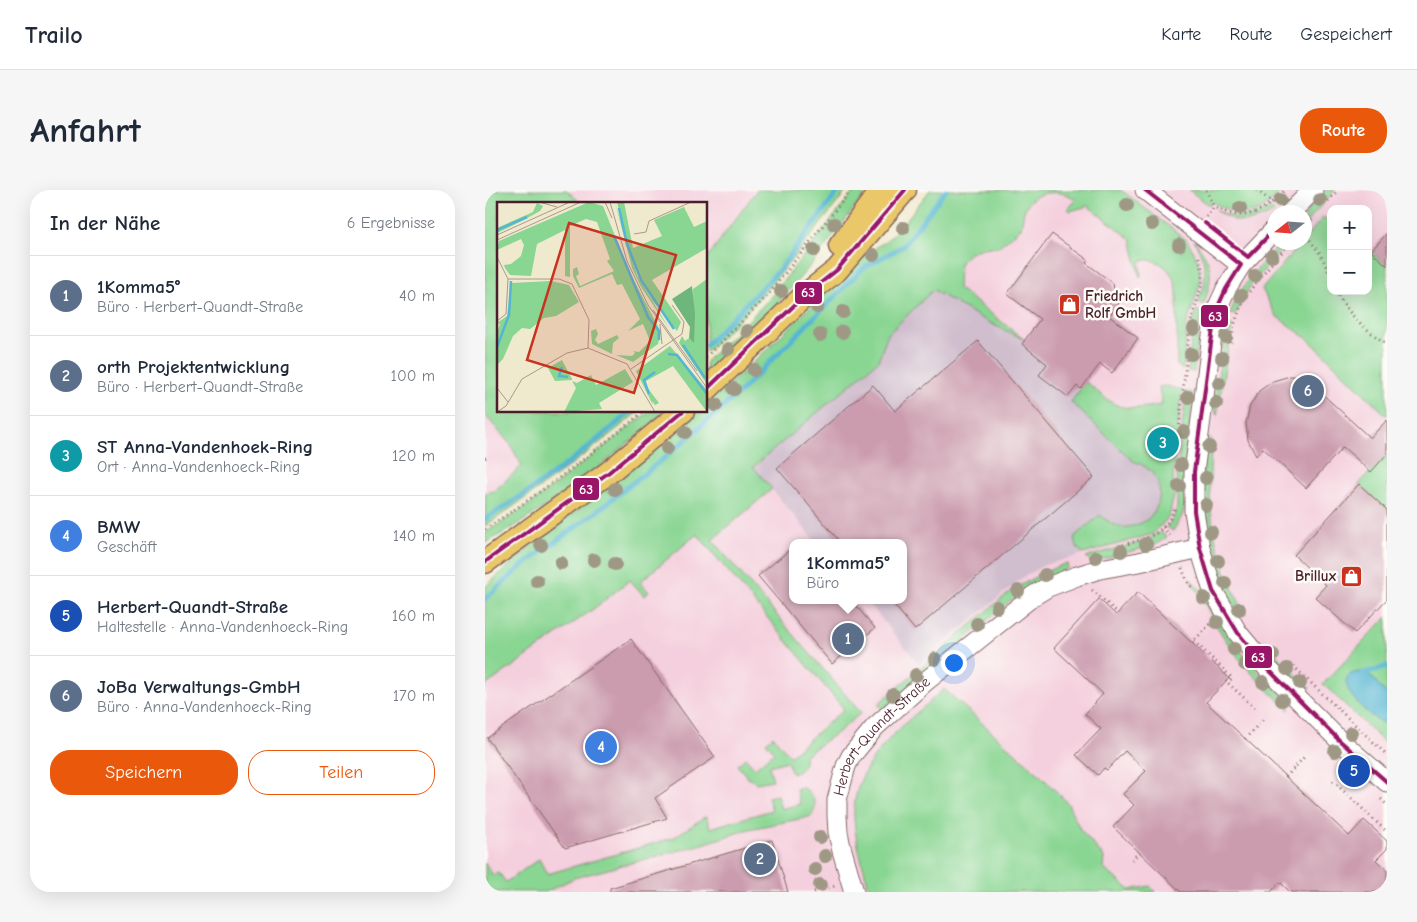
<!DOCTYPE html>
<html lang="de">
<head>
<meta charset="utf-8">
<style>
	:root { --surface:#fff; --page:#f6f6f7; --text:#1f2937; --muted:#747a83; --line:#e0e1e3; --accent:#ea580c }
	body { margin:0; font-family:"Comic Neue",sans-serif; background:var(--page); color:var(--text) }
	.controls { position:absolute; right:15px; top:15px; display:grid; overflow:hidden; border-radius:10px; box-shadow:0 5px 20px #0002 }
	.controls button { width:45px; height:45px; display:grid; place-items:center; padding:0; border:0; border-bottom:1px solid var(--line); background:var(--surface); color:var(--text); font:25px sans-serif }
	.compass { position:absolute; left:782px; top:15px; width:45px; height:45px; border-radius:50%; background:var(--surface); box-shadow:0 5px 20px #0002; rotate:253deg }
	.you { position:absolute; left:468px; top:472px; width:18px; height:18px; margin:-12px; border:4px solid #fff; border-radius:50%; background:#1a73e8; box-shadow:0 0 0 8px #1a73e833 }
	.badge { display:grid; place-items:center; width:32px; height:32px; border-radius:50%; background:var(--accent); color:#fff; font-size:16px; font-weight:700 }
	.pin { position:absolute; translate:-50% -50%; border:2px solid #fff; box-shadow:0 1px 5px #0006 }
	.popup { position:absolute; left:304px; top:349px; width:118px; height:65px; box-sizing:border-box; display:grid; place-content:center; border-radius:10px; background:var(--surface); filter:drop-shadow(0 1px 4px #0005); font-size:16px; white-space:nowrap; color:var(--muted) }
	.popup b { font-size:19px; color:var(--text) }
	.popup::after { content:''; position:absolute; left:50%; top:100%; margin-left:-10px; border:10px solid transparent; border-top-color:var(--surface) }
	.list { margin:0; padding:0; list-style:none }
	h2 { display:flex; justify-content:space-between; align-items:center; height:65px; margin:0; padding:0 20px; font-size:21px }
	h2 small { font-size:16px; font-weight:400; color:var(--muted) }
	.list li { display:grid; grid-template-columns:32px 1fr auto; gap:15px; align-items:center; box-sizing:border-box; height:80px; padding:0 20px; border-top:1px solid var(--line) }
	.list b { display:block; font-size:19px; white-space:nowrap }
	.list p { margin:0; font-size:16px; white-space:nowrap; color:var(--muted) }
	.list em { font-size:16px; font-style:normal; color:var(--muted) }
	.actions { display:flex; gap:10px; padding:15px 20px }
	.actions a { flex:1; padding:11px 0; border:1px solid var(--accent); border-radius:20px; text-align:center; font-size:18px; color:var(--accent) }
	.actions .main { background:var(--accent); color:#fff }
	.map { position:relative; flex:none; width:902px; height:702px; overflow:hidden; border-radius:20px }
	header { display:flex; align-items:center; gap:30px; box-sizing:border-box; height:70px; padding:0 25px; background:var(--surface); border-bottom:1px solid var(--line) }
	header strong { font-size:24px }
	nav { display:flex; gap:28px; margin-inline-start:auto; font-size:18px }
	.intro { display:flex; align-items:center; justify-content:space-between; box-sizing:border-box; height:120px; padding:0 30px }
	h1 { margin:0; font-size:35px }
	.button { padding:12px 22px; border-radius:20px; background:var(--accent); color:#fff; font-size:18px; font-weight:700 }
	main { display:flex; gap:30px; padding:0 30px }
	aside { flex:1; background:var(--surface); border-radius:20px; box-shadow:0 5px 20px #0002 }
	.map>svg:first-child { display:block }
	.built { fill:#f4cfdd; fill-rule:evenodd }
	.industrial { fill:#d0bdcd }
	.green { fill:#89d592; stroke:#6a7a5e }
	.water { fill:#54b6d3; stroke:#4f6a7f }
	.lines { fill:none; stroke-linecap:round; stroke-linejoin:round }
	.stream { stroke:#54b6d3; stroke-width:5 }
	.building { fill:#cb9bae }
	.minor-casing { stroke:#846664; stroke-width:21 }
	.major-casing { stroke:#846664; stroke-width:25 }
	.path { stroke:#846664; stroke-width:3; stroke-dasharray:1 4; stroke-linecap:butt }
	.minor { stroke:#fff; stroke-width:19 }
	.major { stroke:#eac769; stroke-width:22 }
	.bus-1-casing { stroke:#fdfcf7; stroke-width:8 }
	.bus-1 { stroke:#981568; stroke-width:4 }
	.tree { fill:#9f9885 }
	.labels { text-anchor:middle; stroke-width:5; stroke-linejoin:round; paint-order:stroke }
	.poi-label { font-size:15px; font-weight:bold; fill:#4a1f2b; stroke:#fdfcf7; text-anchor:start }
	.street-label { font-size:15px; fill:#4a1f2b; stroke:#fdfcf7 }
	.inset-river { fill:none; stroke:#54b6d3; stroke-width:2.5 }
	.inset-road { fill:none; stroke:#ad988d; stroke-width:1 }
	.view { fill:#c8321e; fill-opacity:0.15; stroke:#c8321e; stroke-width:2.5 }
	.inset-edge { fill:none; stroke:#4a1f2b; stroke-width:2.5 }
	.line-badge { stroke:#fdfcf7; stroke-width:2 }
	.badge-label { font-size:14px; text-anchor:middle; font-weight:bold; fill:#fff }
</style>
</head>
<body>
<header>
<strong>Trailo</strong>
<nav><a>Karte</a><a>Route</a><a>Gespeichert</a></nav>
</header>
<div class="intro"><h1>Anfahrt</h1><a class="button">Route</a></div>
<main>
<aside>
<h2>In der Nähe<small>6 Ergebnisse</small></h2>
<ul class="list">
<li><span class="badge" style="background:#5c6f8a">1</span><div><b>1Komma5°</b><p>Büro · Herbert-Quandt-Straße</p></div><em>40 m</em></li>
<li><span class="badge" style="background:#5c6f8a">2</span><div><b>orth Projektentwicklung</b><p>Büro · Herbert-Quandt-Straße</p></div><em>100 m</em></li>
<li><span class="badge" style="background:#0f9aa8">3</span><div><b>ST Anna-Vandenhoek-Ring</b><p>Ort · Anna-Vandenhoeck-Ring</p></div><em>120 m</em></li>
<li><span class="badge" style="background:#3f7fe0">4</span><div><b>BMW</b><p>Geschäft</p></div><em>140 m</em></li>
<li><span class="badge" style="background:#1a4fb4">5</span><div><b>Herbert-Quandt-Straße</b><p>Haltestelle · Anna-Vandenhoeck-Ring</p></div><em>160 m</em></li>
<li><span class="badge" style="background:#5c6f8a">6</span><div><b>JoBa Verwaltungs-GmbH</b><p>Büro · Anna-Vandenhoeck-Ring</p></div><em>170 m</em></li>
</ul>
<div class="actions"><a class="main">Speichern</a><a>Teilen</a></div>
</aside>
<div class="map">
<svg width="902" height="702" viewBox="0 0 902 702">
	<rect width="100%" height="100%" fill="#fdfcf7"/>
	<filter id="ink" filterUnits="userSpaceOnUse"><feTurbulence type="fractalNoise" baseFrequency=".02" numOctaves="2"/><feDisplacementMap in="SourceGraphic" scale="10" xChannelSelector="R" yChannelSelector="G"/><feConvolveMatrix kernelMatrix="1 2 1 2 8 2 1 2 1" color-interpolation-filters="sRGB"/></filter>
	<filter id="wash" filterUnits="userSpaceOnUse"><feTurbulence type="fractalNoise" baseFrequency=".0096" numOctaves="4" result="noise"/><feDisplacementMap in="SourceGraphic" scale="20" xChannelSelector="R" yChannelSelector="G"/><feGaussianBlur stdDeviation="1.12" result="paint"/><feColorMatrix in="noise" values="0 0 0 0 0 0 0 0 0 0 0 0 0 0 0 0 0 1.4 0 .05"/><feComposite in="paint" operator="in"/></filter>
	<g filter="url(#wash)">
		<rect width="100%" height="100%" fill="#efe9ce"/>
		<!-- built -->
		<path class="built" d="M0 0H272L221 69V14H14V221L37 276 0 314Z
			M445 0H902V702H0V397L66 338 97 317 190 243 214 221H221V215L414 39ZM846 19H883V101H846ZM789 22H819V52H789ZM308 353H418V410H308Z"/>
		<!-- industrial -->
		<path class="industrial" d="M448 100 503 132 540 150 537 154 596 199 586 212 648 271 660 276 669 285 674 295 675 305 672 317 666 327 658 333 637 338 629 335 642 352 559 375 537 388 434 474 381 410H418V353H332L268 277 393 171 403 144Z"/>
		<!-- green -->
		<path class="green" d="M0 0H82L97 14H14V221H154C105 262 53 300 0 336V303L9 301 37 276 25 254 0 225Z
			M272 0H362C318 57 274 113 221 162V69Z
			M370 0H383L327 74 256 155 221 185V171L256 138 285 108Z
			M445 0H636L702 50 713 70 715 81V94L702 134 698 180 692 175V102C690 83 676 66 655 71L656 84 655 87 646 49 603 16 585 21 583 19 591 10C580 0 556 0 545 11 538 18 538 29 536 38L513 57C499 56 478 61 474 78 473 84 474 91 473 98L540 150 503 132 448 100 403 144 393 171 268 277 287 299 227 350 376 523 353 542 319 566C321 577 315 581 307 584L302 571 284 576 288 590 271 593 263 588 252 575 261 568 270 578 289 562 281 552 288 546 305 566 359 519 212 344 155 392 164 402 159 406 145 390 107 420 0 496V397L66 338 97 317 190 243 214 221H221V215L270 171 370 73 403 49 414 39Z
			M704 0H797C792 5 788 10 783 14 765 30 744 22 727 12L724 15Z
			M841 0H850L820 34V24Z
			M785 18 789 22C767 34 752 36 731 20 751 30 766 28 785 18Z
			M838 27 846 32V101H883V59L902 76V226L823 149 791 126 777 99 816 53 819 52 820 49Z
			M709 50C729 74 728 86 719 114L713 112 719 96 720 83 718 69Z
			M796 52 803 53 765 96 750 125 745 124C755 95 776 75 796 52Z
			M711 120 716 122 709 182 703 181 708 133Z
			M742 132 747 135 732 225 728 216Z
			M601 192C610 198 617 207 626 212 641 222 660 217 677 215L674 197 681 196 697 200 688 285 689 306 684 327 668 344 598 364C593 358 588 354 590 346L615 325C621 330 627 335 635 337 641 338 648 336 654 334 673 327 680 303 670 286 664 278 656 274 648 271L586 212Z
			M701 201 708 203 699 286 700 315 697 326 688 341 682 337 688 329 692 317V284Z
			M165 221H180C125 270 66 318 0 353V343L44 315Z
			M727 249C721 316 726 365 761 424L754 425C721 366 712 316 722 250Z
			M902 264V320L874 294Z
			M676 342 682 347 675 352 666 356 607 372 601 367 660 351Z
			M582 373 583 378C562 387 543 398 525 411L397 519 393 514 521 405C541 391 560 381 582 373Z
			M705 389 720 404 745 447 759 465 777 486 804 511V520C781 498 757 476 740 449 731 436 724 422 717 408 714 401 708 396 705 389Z
			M902 427V555L838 494Z
			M783 454 788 462 825 498 816 499 784 464Z
			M459 499 555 585 582 612 595 639 619 667 618 678 645 700 665 696 671 702H385C379 678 370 652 369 627 367 570 422 533 459 499Z
			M316 597C328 601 336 619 324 627L264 639 218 654 89 688 61 702H0V673L8 685 13 682 21 692 54 669 62 684 188 648 221 626 225 638 287 620 283 607 292 605 296 619 315 614 311 599Z"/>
		<!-- water -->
		<path class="water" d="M874 482 884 484 902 504V534C885 531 839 485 874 482Z"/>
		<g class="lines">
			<!-- stream -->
			<path class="stream" d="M221 155 295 79 354 0
				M0 329C52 298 101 261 146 221
				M0 409 37 376 111 322 183 265 256 201 378 78 418 56 461 0
				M878 483 892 480 902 476"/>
		</g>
		<g id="blocks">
			<!-- building -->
			<path class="building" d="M902 43V76L886 61Z
				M567 44 603 70 601 73 628 93 629 100 639 107 624 126 653 148 627 183 615 174 596 199 592 196 583 207 554 185 562 174 537 154 555 129 522 104Z
				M493 151 609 287 430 440 405 410H418V353H356L292 278 388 195 410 221Z
				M805 186 822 187 838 194 833 200 885 248 902 230V264L886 282 858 257 821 298 778 258 771 266 763 250 761 233 765 216 774 201 788 191Z
				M874 294 902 320V409L870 443 830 407 841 395 809 365Z
				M308 357V410H366L390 438 347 474 273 386Z
				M653 402 744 488 721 512 864 646 879 630 902 651V659L891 670 902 680V702H805L795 692 786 702H696L628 637 649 615 638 604 661 581 640 561 622 580 619 578 613 585 591 565 616 539 600 524 618 504 569 458 614 409 631 425Z
				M146 449 230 567 170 608 182 628 80 658 2 548Z
				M287 650 303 702H125V698Z"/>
		</g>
	</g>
	<g filter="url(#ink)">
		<use href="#blocks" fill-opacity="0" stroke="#846664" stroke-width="1"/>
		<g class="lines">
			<defs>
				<g id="minor">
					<path d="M660 0 756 75"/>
					<path d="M806 22 828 0"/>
					<path d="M789 40 756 75 741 99 730 123 709 282V321L715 358 728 401 753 443 783 479 854 550 902 592"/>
					<path id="s1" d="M369 702 356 657 353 642 352 626V610L361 576 366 566 390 537 441 491 548 406 563 397 592 386 615 379 654 372 715 358"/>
				</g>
				<path id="major" d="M355 56 396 0
					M221 200 319 106 352 80 420 0
					M0 372 123 283 198 221"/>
			</defs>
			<!-- minor casing -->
			<use href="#minor" class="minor-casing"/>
			<!-- major casing -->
			<use href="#major" class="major-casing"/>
			<!-- path -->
			<path class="path" d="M721 0 729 17
				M772 0 788 13
				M843 11 853 0
				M721 27 729 17C761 33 776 23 800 0
				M819 37 827 29
				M819 42 836 65 846 87
				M851 101C863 125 881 140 902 154
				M746 153C747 146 748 137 751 130 760 99 785 76 806 52
				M221 167 283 105 366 0
				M692 260 705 134 717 95 718 81 713 65
				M0 268 4 265
				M678 337 686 347
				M0 339C56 303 108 263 159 221
				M638 355C663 348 681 344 690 317
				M697 378 702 391 707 397
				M607 400 633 423
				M709 451 747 488 743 493 771 519
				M707 453 726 433
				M808 476 902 565
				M760 549 780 527
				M801 587 821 565
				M848 591 902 642
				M896 609 902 615
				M647 670 654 662
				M329 702 350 696"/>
			<!-- minor -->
			<use href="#minor" class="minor"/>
			<!-- major -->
			<use href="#major" class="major"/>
			<defs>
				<path id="bus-1" d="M660 0 756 75 741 99 730 123 709 282V321L715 358 728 401 753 443 783 479 854 550 902 592
					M720 33 763 67 789 40
					M221 200 319 106 352 80 420 0
					M0 372 123 283 198 221"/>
			</defs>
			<!-- bus-1 casing -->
			<use href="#bus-1" class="bus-1-casing"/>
			<!-- bus-1 -->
			<use href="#bus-1" class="bus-1"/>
		</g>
		<!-- trees -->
		<g class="tree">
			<circle cx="795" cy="10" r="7"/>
			<circle cx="835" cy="10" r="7"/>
			<circle cx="642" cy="15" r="7"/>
			<circle cx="755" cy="18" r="7"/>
			<circle cx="349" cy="34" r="7"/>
			<circle cx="667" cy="34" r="7"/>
			<circle cx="418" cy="38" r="7"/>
			<circle cx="694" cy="55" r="7"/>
			<circle cx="329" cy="60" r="7"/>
			<circle cx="388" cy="65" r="7"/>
			<circle cx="787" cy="66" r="7"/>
			<circle cx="770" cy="86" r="7"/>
			<circle cx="296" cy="101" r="7"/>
			<circle cx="756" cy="106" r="7"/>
			<circle cx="332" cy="117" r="7"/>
			<circle cx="358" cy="122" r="7"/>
			<circle cx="709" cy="139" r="7"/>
			<circle cx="262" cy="141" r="7"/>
			<circle cx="357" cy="142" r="7"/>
			<circle cx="335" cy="145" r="7"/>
			<circle cx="741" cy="147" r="7"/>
			<circle cx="243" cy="159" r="7"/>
			<circle cx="706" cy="164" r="7"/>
			<circle cx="737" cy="168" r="7"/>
			<circle cx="269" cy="180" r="7"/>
			<circle cx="734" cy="193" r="7"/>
			<circle cx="249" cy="199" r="7"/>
			<circle cx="703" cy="207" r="7"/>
			<circle cx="731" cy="213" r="7"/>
			<circle cx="231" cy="215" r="7"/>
			<circle cx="200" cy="242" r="7"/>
			<circle cx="699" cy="242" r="7"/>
			<circle cx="724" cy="257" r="7"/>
			<circle cx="182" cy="258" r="7"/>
			<circle cx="696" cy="275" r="7"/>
			<circle cx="721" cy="288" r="7"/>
			<circle cx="694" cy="296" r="7"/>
			<circle cx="130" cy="299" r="7"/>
			<circle cx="721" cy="315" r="7"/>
			<circle cx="726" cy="342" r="7"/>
			<circle cx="661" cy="354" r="7"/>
			<circle cx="56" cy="355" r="7"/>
			<circle cx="636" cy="361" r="7"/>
			<circle cx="611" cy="367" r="7"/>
			<circle cx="109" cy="370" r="7"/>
			<circle cx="733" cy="371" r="7"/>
			<circle cx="76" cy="373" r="7"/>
			<circle cx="130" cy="374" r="7"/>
			<circle cx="560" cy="385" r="7"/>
			<circle cx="52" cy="391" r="7"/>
			<circle cx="740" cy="393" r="7"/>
			<circle cx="533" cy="401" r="7"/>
			<circle cx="719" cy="408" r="7"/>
			<circle cx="512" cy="417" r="7"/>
			<circle cx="754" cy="419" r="7"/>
			<circle cx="732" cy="432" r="7"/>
			<circle cx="492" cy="434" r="7"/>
			<circle cx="749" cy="459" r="7"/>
			<circle cx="788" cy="465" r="7"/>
			<circle cx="450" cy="469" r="7"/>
			<circle cx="760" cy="474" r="7"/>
			<circle cx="802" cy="479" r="7"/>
			<circle cx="431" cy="485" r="7"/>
			<circle cx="778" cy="492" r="7"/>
			<circle cx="815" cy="493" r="7"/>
			<circle cx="408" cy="505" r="7"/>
			<circle cx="797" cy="510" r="7"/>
			<circle cx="866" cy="543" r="7"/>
			<circle cx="850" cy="561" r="7"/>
			<circle cx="335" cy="647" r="7"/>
			<circle cx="340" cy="666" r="7"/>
			<circle cx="330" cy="679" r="7"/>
			<circle cx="335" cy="695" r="7"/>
		</g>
	</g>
	<!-- icons -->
	<defs>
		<symbol id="shop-square" viewBox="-11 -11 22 22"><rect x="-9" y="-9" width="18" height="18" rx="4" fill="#c8321e" stroke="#fdfcf7"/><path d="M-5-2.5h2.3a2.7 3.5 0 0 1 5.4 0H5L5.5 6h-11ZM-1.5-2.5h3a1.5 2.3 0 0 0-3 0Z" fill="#fff"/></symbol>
	</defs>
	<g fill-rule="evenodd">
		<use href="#shop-square" x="572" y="102" width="25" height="25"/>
		<use href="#shop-square" x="854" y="374" width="25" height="25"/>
	</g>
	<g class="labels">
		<!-- poi labels -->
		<g class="poi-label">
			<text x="600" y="111">Friedrich<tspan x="600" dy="17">Rolf GmbH</tspan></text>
			<text x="851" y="391" text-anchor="end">Brillux</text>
		</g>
		<!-- street labels -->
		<g class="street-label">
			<text dy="5" stroke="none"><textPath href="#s1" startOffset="174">Herbert-Quandt-Straße</textPath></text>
		</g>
	</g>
	<!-- overview -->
	<g transform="translate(12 12)">
		<rect width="210" height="210" fill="#efe9ce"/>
		<path d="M92 0 106 4 133 71 164 130 161 142 136 160 119 153 135 154 138 151 136 149 142 150 153 139 146 122 131 129 143 117 125 82 120 83 115 72 82 86 76 74V67L80 65 82 72 79 74 83 84 117 69 110 59 113 57 100 20 89 17 73 24V75L68 74V28L40 42 34 74 13 73 8 66 7 63 14 62 24 54 27 43 24 37 0 48 2 39ZM118 0 140 73 173 128 144 85 135 66ZM120 0H127L136 46 165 34 157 18 187 5 197 25 210 19V46L155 78 184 120 180 129 156 99 141 73 128 36ZM40 1 46 4 43 9 23 20 39 12 0 31V26L36 10ZM210 77V182L182 141 185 134 188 139 192 136 197 140 196 87ZM54 79 72 83 82 100 59 114 47 116 33 127 25 126 16 134 6 157 0 163V131L3 122 0 121 10 114 14 81ZM99 127 101 132 98 138 101 142 120 133 122 136 116 141 115 152 95 142 94 129ZM173 144 210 188V210L176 164 149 179V184L162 201 158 203 155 199 156 203 139 169ZM65 158 75 177V178L58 179 51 166ZM128 167 136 180 102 201 105 207 67 210 79 186 75 179 80 181 94 173 99 183Z" fill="#89d592"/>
		<path d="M195 84 198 112 197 141 192 136 193 125 175 97Z" fill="#6eb67c"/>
		<path class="inset-river" d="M122 6 130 42 144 78 177 127M0 28 30 15M117 34 151 115 162 129V138M186 143 208 176M0 145 12 113 14 79M171 152 180 153 210 192M65 165 62 174 71 175M152 192 147 178 158 170"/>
		<path class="inset-road" d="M42 0 60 5M108 0 115 16M113 0 130 59 151 103 210 186M137 32 149 30 152 19 194 0M0 33 73 0M0 38 84 0M0 55 11 77 9 112 0 119M11 77H62L75 82 92 118 91 146M156 108 200 169M163 122 165 142M134 167 185 132 187 120 175 103M0 186 11 200M0 210 9 204 25 177 70 151 91 146 130 162 158 210"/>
		<path class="view" d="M72 21 179 53 137 191 30 158Z"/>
		<rect width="210" height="210" class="inset-edge"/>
	</g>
	<g class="line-badge">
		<rect x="309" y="91" width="29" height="24" rx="5" fill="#981568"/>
		<rect x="715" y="114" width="29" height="24" rx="5" fill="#981568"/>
		<rect x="87" y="287" width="28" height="24" rx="5" fill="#981568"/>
		<rect x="759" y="455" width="29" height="24" rx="5" fill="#981568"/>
	</g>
	<g class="badge-label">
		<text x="323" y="107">63</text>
		<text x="730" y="131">63</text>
		<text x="101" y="304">63</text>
		<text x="773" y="472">63</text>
	</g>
</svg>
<div class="controls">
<button>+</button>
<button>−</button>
</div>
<svg class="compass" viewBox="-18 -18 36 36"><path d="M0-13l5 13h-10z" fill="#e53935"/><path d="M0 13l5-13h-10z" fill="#747a83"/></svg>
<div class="you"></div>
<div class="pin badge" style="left:363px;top:449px;background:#5c6f8a">1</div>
<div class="popup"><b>1Komma5°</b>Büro</div>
<div class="pin badge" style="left:275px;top:669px;background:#5c6f8a">2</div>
<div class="pin badge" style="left:678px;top:253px;background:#0f9aa8">3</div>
<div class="pin badge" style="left:116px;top:557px;background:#3f7fe0">4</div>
<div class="pin badge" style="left:869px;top:581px;background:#1a4fb4">5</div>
<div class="pin badge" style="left:823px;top:201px;background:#5c6f8a">6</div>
</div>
</main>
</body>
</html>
